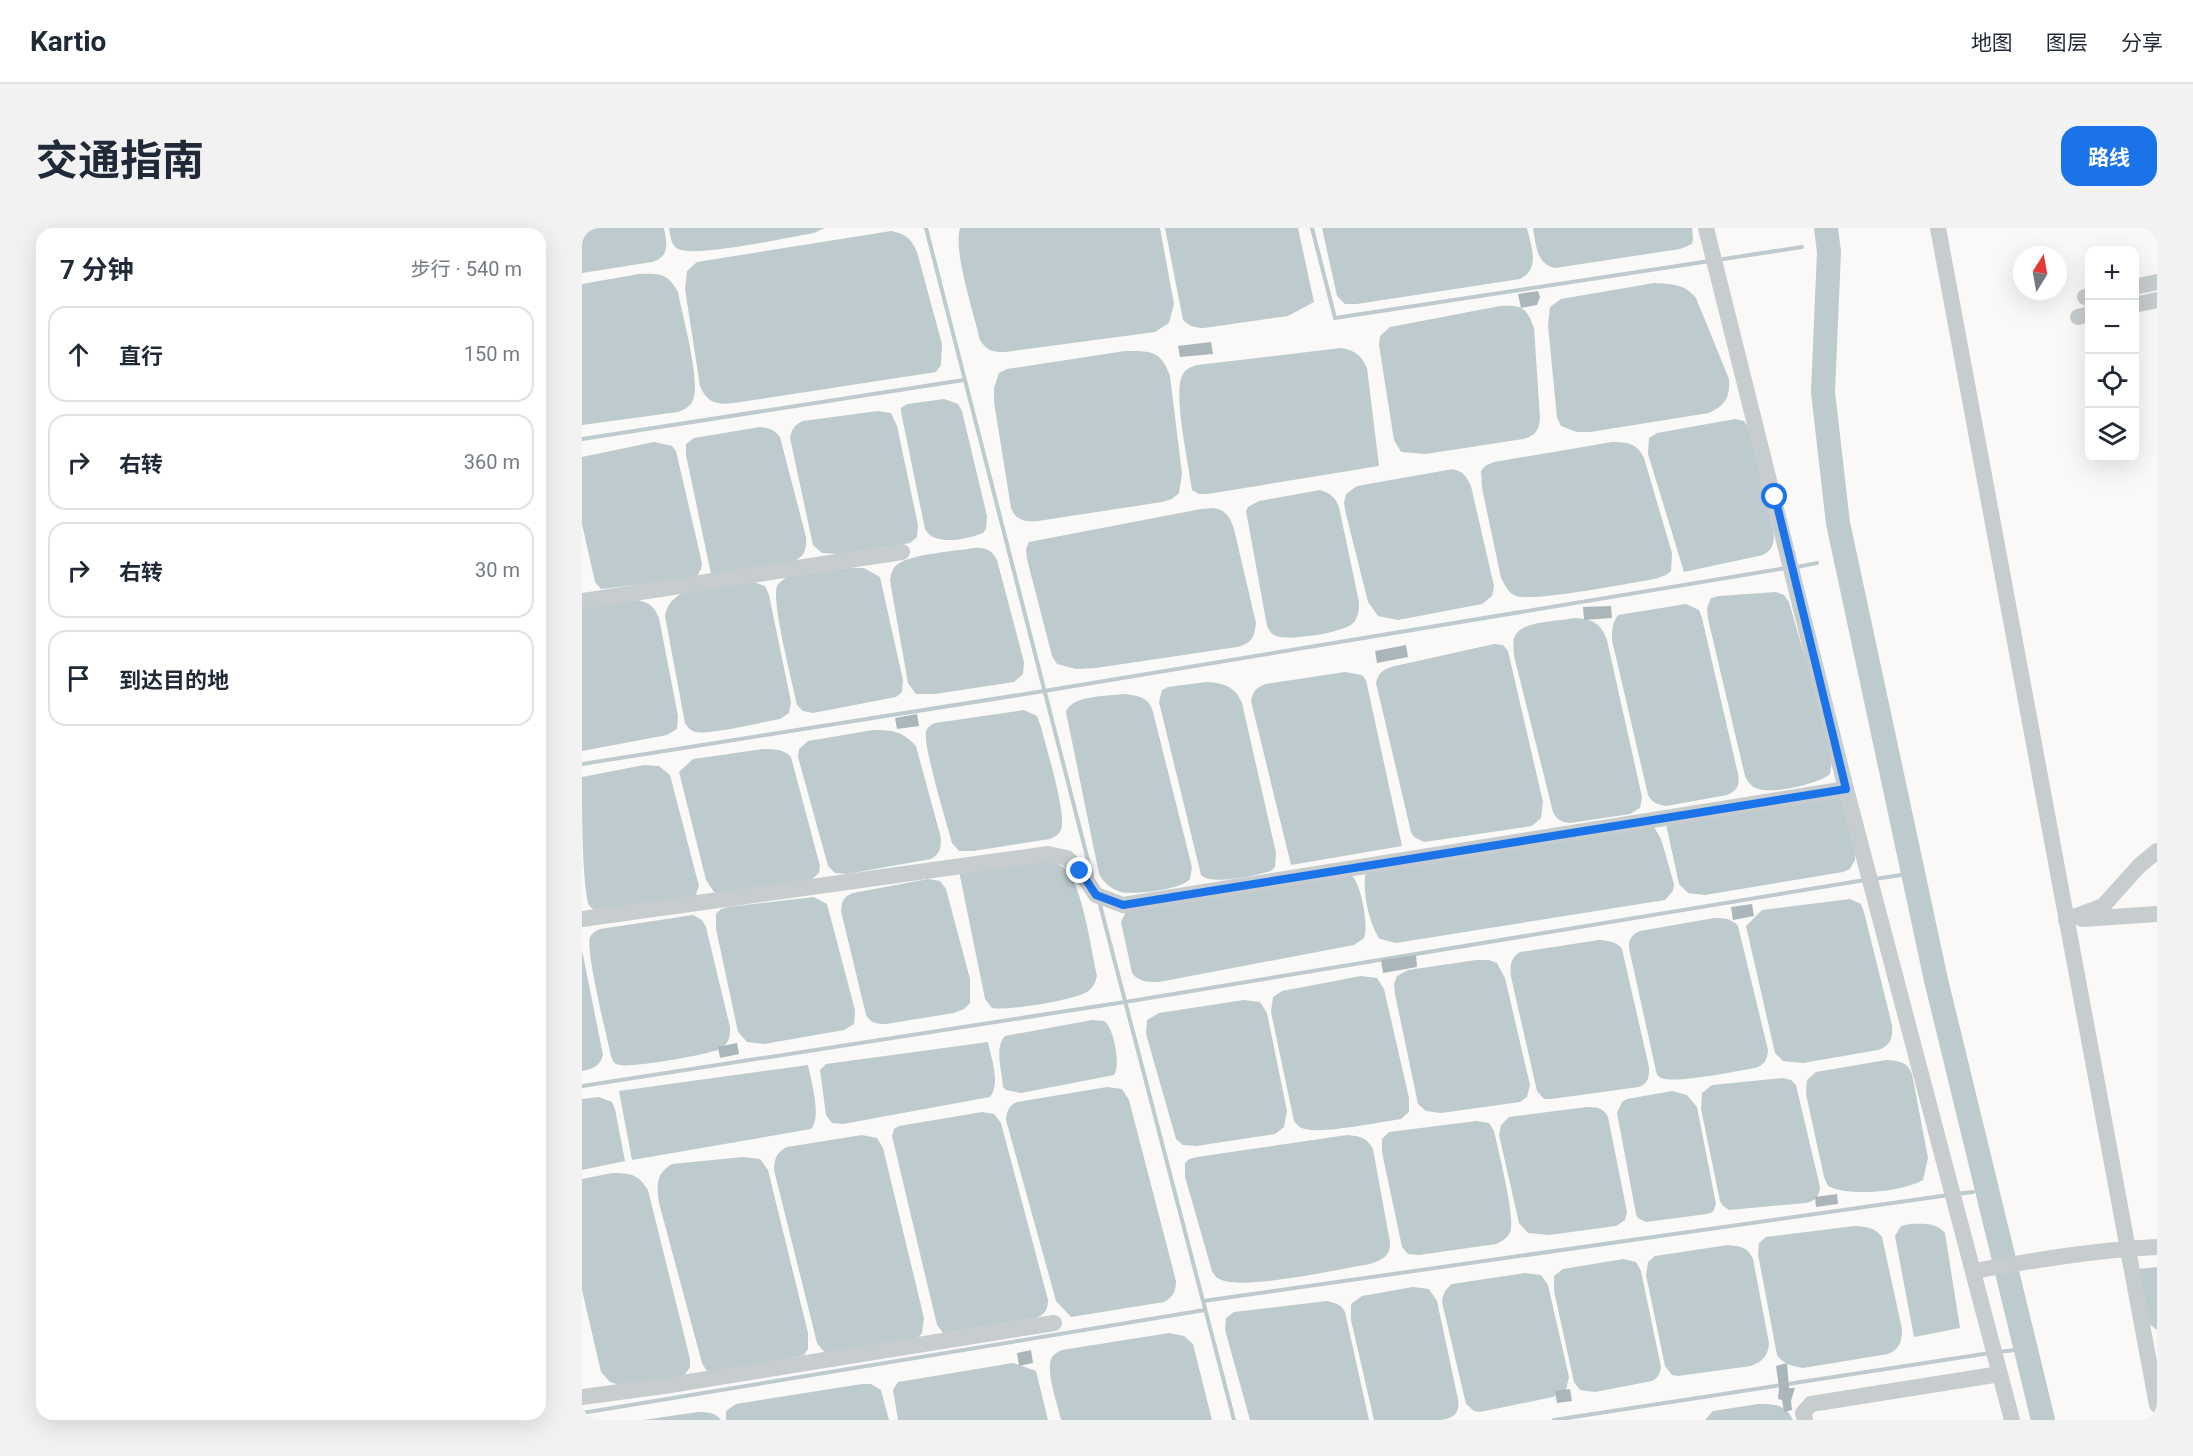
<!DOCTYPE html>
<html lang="zh">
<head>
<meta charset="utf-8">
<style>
	:root { --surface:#fff; --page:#f2f2f3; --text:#1f2937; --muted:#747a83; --line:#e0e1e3; --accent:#1a73e8 }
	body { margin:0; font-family:Roboto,"Noto Sans SC",sans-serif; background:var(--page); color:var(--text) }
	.controls { position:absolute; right:18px; top:18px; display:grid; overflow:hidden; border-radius:12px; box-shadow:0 6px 24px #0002 }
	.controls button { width:54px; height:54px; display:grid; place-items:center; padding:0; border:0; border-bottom:2px solid var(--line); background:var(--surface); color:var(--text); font:30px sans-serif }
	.compass { position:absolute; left:1431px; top:18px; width:54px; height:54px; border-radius:50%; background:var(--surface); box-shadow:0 6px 24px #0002; rotate:11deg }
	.stop { position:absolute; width:18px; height:18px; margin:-14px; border:4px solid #1a73e8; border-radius:50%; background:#fff }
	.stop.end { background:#1a73e8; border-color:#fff; box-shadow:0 2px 6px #0008 }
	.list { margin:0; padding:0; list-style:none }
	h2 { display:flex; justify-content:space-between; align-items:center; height:78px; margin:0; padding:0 24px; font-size:26px }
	h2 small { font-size:20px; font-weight:400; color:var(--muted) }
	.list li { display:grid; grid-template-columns:39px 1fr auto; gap:18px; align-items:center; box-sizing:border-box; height:96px; margin:0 12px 12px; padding:0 12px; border:2px solid var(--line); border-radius:18px }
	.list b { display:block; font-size:22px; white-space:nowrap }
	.list em { font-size:20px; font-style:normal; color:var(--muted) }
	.icon { flex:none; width:33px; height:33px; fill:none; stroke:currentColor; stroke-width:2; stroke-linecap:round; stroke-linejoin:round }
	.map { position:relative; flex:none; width:1575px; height:1192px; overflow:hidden; border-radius:18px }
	header { display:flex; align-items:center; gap:36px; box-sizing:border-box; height:84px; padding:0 30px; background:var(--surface); border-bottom:2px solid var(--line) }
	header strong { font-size:28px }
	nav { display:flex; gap:33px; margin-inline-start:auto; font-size:21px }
	.intro { display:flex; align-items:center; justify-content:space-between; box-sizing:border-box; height:144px; padding:0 36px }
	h1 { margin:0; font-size:42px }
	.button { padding:15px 27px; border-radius:18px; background:var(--accent); color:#fff; font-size:21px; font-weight:700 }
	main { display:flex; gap:36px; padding:0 36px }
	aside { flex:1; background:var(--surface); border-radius:18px; box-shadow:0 6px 24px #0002 }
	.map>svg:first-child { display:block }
	.water { fill:#bdcbce }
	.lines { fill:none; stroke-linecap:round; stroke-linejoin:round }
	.stream { stroke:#bdcbce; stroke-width:4 }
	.river { stroke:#bdcbce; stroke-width:24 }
	.building { fill:#abb6bb }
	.minor { stroke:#c7cccf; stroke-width:16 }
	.route { stroke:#1a73e8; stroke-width:8 }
</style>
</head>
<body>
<header>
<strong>Kartio</strong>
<nav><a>地图</a><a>图层</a><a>分享</a></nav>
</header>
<div class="intro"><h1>交通指南</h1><a class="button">路线</a></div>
<main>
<aside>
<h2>7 分钟<small>步行 · 540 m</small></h2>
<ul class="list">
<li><svg class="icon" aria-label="ahead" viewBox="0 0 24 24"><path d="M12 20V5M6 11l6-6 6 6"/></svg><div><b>直行</b></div><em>150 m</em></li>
<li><svg class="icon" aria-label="right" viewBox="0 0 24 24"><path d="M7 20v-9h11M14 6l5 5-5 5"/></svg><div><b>右转</b></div><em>360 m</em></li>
<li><svg class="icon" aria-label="right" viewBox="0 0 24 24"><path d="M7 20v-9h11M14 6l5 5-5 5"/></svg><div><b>右转</b></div><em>30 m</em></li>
<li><svg class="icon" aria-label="arrive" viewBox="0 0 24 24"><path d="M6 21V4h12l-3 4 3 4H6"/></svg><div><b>到达目的地</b></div></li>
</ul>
</aside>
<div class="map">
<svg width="1575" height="1192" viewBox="0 0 1575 1192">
	<rect width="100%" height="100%" fill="#faf9f7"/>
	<!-- water -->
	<path class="water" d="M0 0H82C85 15 88 29 70 34L0 45Z
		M87 0H243L232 5C207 9 115 30 96 21 89 17 88 8 87 0Z
		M378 0H578L592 76 587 95 573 104 423 124C411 124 405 123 398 112 392 85 371 24 378 0Z
		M583 0H716L732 74 706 88 622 100C613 100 607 98 601 92Z
		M740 0H945C949 18 959 41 938 51L775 76H763L755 68Z
		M951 0H1110L1111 11 1110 16 1098 21 973 40C954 36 954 16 951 0Z
		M309 3C324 6 329 10 335 24L360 116 359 137 354 144 152 175C135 177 125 175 118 158L103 61 105 43 115 34Z
		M57 46C77 45 86 45 96 64 100 86 119 154 111 172 108 179 103 181 96 184L0 197V56Z
		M1072 55C1090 56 1103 56 1114 70L1147 151C1148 169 1144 177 1127 185L1008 204H995L979 198 975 190 966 97 968 79 979 71Z
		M918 78C939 77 945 79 952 100L958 190C957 202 954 208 941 211L844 226 819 224 812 212 797 117 798 108 808 99Z
		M759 120C774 123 779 127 785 140L797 238 626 266H617L610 262C607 238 591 167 600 148 603 141 609 139 615 137Z
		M543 123C568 123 579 122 588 148L600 246 597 265 590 271 580 274 456 293C444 294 434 293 429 280L412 174V160L417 145 425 141Z
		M362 171 376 176 380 183 405 288 404 301 401 305C386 311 352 319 343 301L319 184V180L325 176Z
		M296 183 309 185 315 198 336 297 335 309 328 315 257 326 240 325 231 317 208 210C210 201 212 197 221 193Z
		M1153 191 1162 193 1166 199 1191 301C1193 313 1192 321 1181 327L1102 344 1066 226 1067 210 1075 205Z
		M178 199C187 200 192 201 198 209L224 309C225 321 223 328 211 334L129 346 104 227V216L112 210Z
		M72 214 90 218 94 223 120 335 119 341 114 350 19 361 13 354 0 296V229Z
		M1030 214C1045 214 1055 215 1062 230L1090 325 1089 343 1084 347 1073 351C1048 355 952 374 934 368 926 365 923 357 919 350L900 260 899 243 903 238 912 234Z
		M871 241C882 244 884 248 889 258L912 358 910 368 900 376 816 392 796 388 786 374 764 286 762 275 764 266 775 258Z
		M738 262C748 265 753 269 757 279L777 374C777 382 777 389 771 395 762 405 706 413 694 408 689 406 687 402 685 398L664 283 666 279 677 273Z
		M632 280C645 283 648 289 652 301L674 395C672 410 670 415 655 419L514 440 494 441 475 436 470 428 445 331 444 321 447 314 619 281Z
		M392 320C403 319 410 322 415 332L442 434 441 446 432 454 353 466H334L326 455 308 353C309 346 310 340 316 336 330 326 374 323 392 320Z
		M269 340H282L298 349 321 452 320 464 314 469 231 485 221 483 215 477C211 457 189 373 195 358 197 354 201 352 205 349Z
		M169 353 183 358 187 367 209 474 207 485 198 491C181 494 127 507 113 504 108 502 106 500 103 495L83 388C85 376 91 371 100 365Z
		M1194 364 1202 367 1207 374 1251 527 1248 546C1237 556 1191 566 1176 561 1169 559 1166 554 1163 548L1126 391 1125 380 1129 370 1137 368Z
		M55 372C68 375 72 378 77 390L96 488 95 501 85 507 0 523V380Z
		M1104 376 1117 382 1120 390 1156 546C1158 557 1156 562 1145 567L1084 578C1075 576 1070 575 1066 567L1030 412C1030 402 1030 395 1036 387Z
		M993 390C1010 391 1019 395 1025 412L1060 569 1058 580 1048 586 988 595C979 594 975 592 971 584L932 428C932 421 930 414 933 408 939 393 978 393 993 390Z
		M912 416 921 417 926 423 961 574 959 590 950 598 842 614 832 609 829 604 794 455C797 443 802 441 813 438Z
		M763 444 780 447 784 452 820 618 709 637 669 473C671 463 674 460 683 456Z
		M624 454C641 455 653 458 660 475L694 625 693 639 689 643C675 647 630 658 619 647L577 474 580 462 586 459Z
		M542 466C557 468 567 469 571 484L610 639 608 651C599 662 552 667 539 664 529 661 522 655 517 646L484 484C489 467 527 468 542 466Z
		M442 482 455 488 459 499C464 519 485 586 479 602 477 607 472 609 468 611L391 623H377L370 615C365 596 341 518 344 504 345 499 349 497 353 495Z
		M291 502C311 502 320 503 334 518L359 610C359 620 358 626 349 631L265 646 253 645 246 638 216 529 217 521 226 513Z
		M181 521C193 521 201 521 209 529L238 638 237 645 229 652 139 666 132 664 124 652 97 544 111 531Z
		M62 537 77 538 88 547 117 658 113 669 16 684C12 682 8 680 6 675 0 647 0 582 0 549Z
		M1255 567 1259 572 1273 623V632L1268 641 1261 644 1123 667 1106 665 1097 656 1084 596Z
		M1072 599 1079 611 1092 656 1091 663 1083 672 814 715 798 711C788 699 778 657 785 642Z
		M470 633C474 635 479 637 483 640 501 658 509 722 515 748 513 755 511 760 505 764 492 772 426 783 410 780L403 771 377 643Z
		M769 647C779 654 787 698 782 710L772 717 577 754C565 754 557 754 550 745L539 694 544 683Z
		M346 651 358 653 364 661 388 751V775L382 781 372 785 304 796C294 796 289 795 284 787L259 683C260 673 261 669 271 665Z
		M232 669 245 676 273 782 272 796 262 802 182 816 165 814 156 804 134 701V686L139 681 146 679Z
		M1268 671 1279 676 1282 684 1310 797C1311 810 1309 817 1296 822L1221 835 1201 833 1193 825 1164 698 1180 682Z
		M111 687 120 692 124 699 148 799C148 807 148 814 140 820 132 826 49 840 38 837 32 836 31 834 29 828 25 809 3 721 8 709 10 705 14 703 18 701Z
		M1132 690C1142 690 1149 690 1156 698L1186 822C1185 832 1183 837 1173 840 1155 843 1093 856 1079 850 1075 847 1075 847 1074 843L1047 720C1047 711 1049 707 1058 703Z
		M1017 712C1027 713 1034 713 1040 721L1067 839C1067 849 1067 855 1057 859L969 871H962L955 863 929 749C928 738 928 730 938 724Z
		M0 722 21 827C18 838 11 841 0 843Z
		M894 732H907L915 735 923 750 948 857 945 869 938 874 859 885 844 883 836 876 813 766 812 756 815 748 826 742Z
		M779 748 795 750 802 761 827 870V884L819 891C798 894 741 906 723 901 718 900 715 897 712 893L689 784 691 769 700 763Z
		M662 772 678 774 685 785 705 883 702 899 693 906 614 918 601 917 594 911 564 806 565 792 577 785Z
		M510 792 522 793C532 799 539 838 532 847L439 865 424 862 421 859C420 843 412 819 423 808Z
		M406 814C409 830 419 855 408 869L261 896 250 895 244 887 238 842 244 836Z
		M1304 832C1316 833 1325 833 1330 846L1346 930 1341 952C1320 964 1267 969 1246 958L1242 949 1224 866 1225 852 1234 844Z
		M226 837C229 853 240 889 229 901L50 932 37 863Z
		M1201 850 1209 852 1214 857 1238 959C1237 969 1233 973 1224 975L1147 982 1141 978 1138 973 1119 881 1120 865 1130 857Z
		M525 859 540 861 547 872 594 1053C594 1063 591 1069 582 1074L489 1089 474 1073 424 892C425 883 426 878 435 874Z
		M1090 863 1105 867 1115 879 1134 976 1131 984 1125 986 1064 994 1056 990 1054 986 1035 885 1040 874 1045 871Z
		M17 869 30 874 33 881 43 933 0 942V871Z
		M1005 879C1015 879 1022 880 1026 889L1045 984 1043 992 1034 998 967 1007 946 1005 937 995 917 907 919 897 927 889Z
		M400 884 412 886 419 895 466 1072C466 1082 463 1086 454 1090L361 1105 355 1097 310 908 312 901 317 898Z
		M894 893 907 895 912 903C916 921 934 992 928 1004 925 1011 920 1013 914 1016L837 1027 826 1026 820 1019 800 924V911L807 904Z
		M280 907 295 910 301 920 342 1090 340 1105 336 1110 243 1125 235 1115 192 942C193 930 194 925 205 919Z
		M765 907C777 908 785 909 791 921L808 1014C809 1028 800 1032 788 1036 758 1041 663 1062 640 1052 635 1051 632 1047 630 1043L603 949V935L607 931 615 929Z
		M161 929 178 931 186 942 226 1105V1121L222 1127 132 1145 124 1142 120 1135 77 975C75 957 73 946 90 936Z
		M30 945C48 945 56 946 66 962L108 1131V1139L102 1148 37 1157 28 1154 19 1144 0 1062V951Z
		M1328 996C1341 996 1353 994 1363 1005L1378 1100 1332 1109 1313 1008 1319 998Z
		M1272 998C1284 999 1293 999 1300 1009L1320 1101C1320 1113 1318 1121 1306 1126L1221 1140C1210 1138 1202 1137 1195 1127L1176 1026 1177 1015 1184 1009Z
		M1146 1017C1158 1018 1166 1019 1171 1031L1187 1115C1186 1128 1181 1133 1169 1138L1096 1148 1090 1147 1083 1138 1064 1047 1066 1034 1073 1028Z
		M1041 1031 1054 1034 1059 1043 1079 1139C1078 1146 1076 1150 1070 1153L1013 1164 998 1162 992 1154 972 1063V1048L981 1041Z
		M1575 1039V1102L1565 1094 1555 1041Z
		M943 1045 959 1047 966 1057 987 1149 984 1162 971 1169 898 1184 892 1183 884 1176 860 1074C861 1065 864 1061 870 1056Z
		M831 1059 847 1061 855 1073 876 1171C878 1185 872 1190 859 1192H792L769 1092V1076L780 1068Z
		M745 1073C753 1075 759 1076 763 1084L787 1192H668L643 1102 644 1090 652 1084Z
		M587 1105 602 1108 611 1116 630 1192H479C476 1177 464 1145 469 1131 471 1126 476 1124 480 1122Z
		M431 1135 454 1143 466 1192H316L311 1162 316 1154Z
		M280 1156H289L299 1162 307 1192H144V1183L154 1176Z
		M1176 1176C1192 1176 1204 1176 1211 1192H1123L1131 1183Z
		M116 1184C125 1184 133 1184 139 1192H61Z"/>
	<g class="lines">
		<!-- stream -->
		<path class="stream" d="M344 0 510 648
			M730 0 753 90 1128 33
			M1135 32 1220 19
			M0 211 382 152
			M1215 339 1235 335
			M0 536 462 463 1204 340
			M1293 651 1319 647
			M517 673 652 1192
			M0 858 543 774 1283 652
			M1374 966 1391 964
			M621 1073 1367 967
			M1416 1124 1433 1122
			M0 1185 623 1082
			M972 1192 1408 1125"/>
		<!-- river -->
		<path class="river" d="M1244 0 1247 24 1241 164 1256 295 1354 752 1461 1192"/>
	</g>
	<!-- building -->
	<path class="building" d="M956 63 958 69 955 77 939 80 936 66Z
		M629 114 631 126 598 129 596 118Z
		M1029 378 1030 390 1002 392 1001 379Z
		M824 417 826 429 795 435 793 423Z
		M335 486 337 498 315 501 313 490Z
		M1170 676 1172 688 1151 692 1149 679Z
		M834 727 835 739 801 745 799 732Z
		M155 815 157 826 138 830 136 819Z
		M1255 966 1256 976 1234 979 1233 969Z
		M449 1122 451 1135 437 1138 435 1125Z
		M1205 1135 1207 1160H1213L1209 1173 1210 1182 1202 1184 1200 1172 1196 1171 1197 1160 1194 1138Z
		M988 1161 990 1173 975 1175 973 1163Z"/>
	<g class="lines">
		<!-- minor -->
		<path class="minor" d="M1124 0 1264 561 1430 1192
			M1356 0 1575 1177
			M1552 59 1575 54
			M1503 69 1508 68
			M1552 77 1575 72
			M1496 89 1508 86
			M0 373 320 324
			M0 691 466 626 485 630 498 643 514 667 541 677 1264 561
			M1500 691 1575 686
			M1484 692 1521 678 1557 638 1575 623
			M1392 1043C1453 1032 1514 1022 1575 1019
			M0 1169 82 1158 472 1095
			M1223 1192 1221 1185 1229 1176 1418 1146"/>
	</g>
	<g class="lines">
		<!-- route -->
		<path class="route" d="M498 643 514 667 541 677 1264 561 1193 269"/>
	</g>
</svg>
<div class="controls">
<button>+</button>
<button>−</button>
<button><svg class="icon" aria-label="locate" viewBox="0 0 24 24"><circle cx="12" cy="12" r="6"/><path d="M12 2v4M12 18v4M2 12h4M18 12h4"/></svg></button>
<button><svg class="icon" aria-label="layers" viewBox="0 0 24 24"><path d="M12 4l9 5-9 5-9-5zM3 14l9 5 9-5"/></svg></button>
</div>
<svg class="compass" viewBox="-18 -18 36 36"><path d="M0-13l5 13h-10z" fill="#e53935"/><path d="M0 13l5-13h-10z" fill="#747a83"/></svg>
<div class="stop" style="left:1193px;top:269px"></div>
<div class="stop end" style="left:498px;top:643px"></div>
</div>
</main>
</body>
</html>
